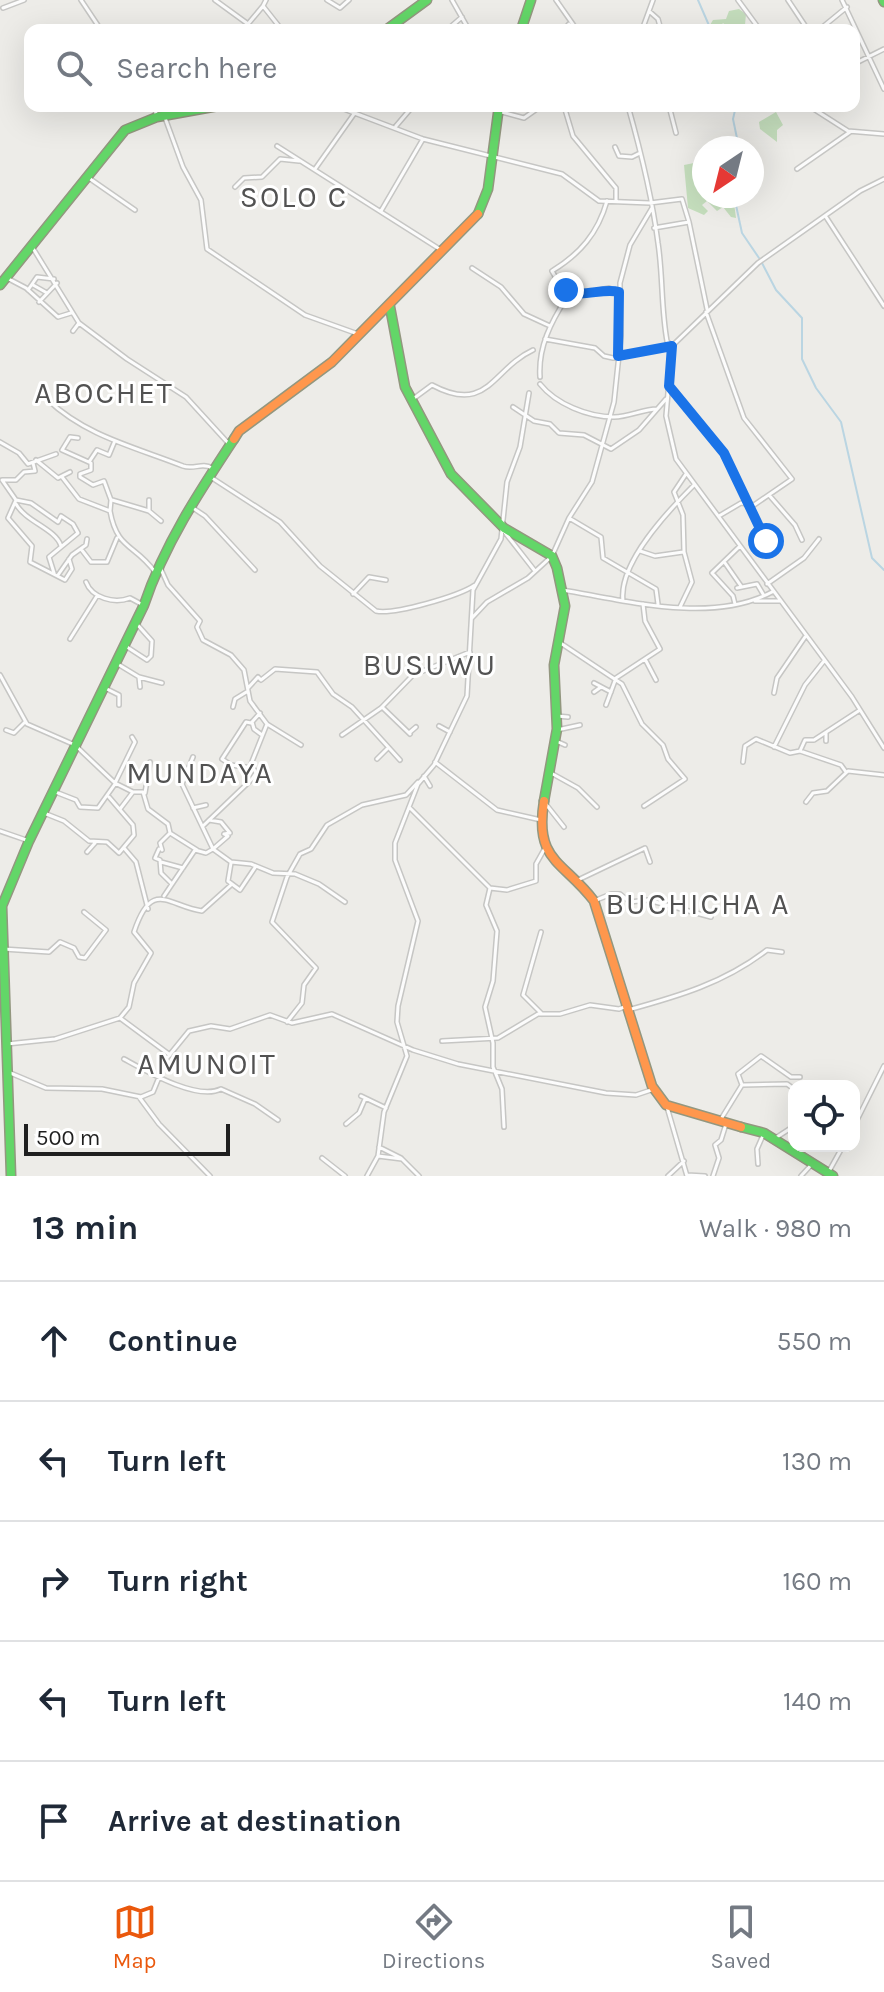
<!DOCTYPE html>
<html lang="en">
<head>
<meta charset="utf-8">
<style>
	:root { --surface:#fff; --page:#f6f6f7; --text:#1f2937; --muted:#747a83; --line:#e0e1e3; --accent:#ea580c }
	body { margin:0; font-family:Karla,sans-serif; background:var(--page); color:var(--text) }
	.controls { position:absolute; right:24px; bottom:24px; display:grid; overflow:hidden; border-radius:16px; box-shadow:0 8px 32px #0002 }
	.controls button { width:72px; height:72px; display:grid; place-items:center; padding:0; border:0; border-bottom:2px solid var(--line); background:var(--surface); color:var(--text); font:40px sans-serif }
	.compass { position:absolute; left:692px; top:136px; width:72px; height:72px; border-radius:50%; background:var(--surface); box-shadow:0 8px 32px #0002; rotate:215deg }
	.scale { position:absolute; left:24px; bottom:20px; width:206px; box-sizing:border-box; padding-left:8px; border:4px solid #1f1f1f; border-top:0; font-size:22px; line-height:28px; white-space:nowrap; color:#1f1f1f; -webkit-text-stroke:6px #fff; paint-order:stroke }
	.stop { position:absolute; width:24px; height:24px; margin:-18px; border:6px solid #1a73e8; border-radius:50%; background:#fff }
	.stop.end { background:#1a73e8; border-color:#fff; box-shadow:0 2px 8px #0008 }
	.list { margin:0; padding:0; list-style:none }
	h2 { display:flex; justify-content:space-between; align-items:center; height:104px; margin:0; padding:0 32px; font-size:34px }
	h2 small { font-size:26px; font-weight:400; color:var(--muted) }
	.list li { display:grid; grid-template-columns:52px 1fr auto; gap:24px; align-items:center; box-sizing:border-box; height:120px; padding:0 32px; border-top:2px solid var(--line) }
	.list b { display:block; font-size:30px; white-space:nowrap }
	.list em { font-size:26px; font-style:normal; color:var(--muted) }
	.icon { flex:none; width:44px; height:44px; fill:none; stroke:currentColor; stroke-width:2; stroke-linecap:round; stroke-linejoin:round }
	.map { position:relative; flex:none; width:884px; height:1176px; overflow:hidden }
	.search { position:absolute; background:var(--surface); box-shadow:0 8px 32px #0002; left:24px; right:24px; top:24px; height:88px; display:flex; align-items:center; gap:20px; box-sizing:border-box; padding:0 28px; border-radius:16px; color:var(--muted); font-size:30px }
	.sheet { height:704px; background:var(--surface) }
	nav { display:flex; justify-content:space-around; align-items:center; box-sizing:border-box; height:112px; border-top:2px solid var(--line); background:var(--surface); font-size:22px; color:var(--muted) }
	nav a { display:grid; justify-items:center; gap:4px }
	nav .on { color:var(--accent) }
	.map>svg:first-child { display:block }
	.forest { fill:#c4ddbc }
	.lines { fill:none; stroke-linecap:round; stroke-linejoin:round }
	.stream { stroke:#bad5e2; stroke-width:2 }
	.street-casing { stroke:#c6c6c4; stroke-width:6 }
	.fast-casing { stroke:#93977f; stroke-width:11 }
	.slow-casing { stroke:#93977f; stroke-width:11 }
	.street { stroke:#fcfcfc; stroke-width:3 }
	.fast { stroke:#63d668; stroke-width:8 }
	.slow { stroke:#ff974d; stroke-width:8 }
	.route { stroke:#1a73e8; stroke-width:10 }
	.labels { text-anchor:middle; stroke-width:6; stroke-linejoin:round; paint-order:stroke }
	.quarter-label { font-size:30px; letter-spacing:2px; fill:#525252; stroke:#fff }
</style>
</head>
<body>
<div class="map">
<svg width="884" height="1176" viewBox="0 0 884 1176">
	<rect width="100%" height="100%" fill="#edece8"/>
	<!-- forest -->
	<path class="forest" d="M739 9 746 14 745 25 749 30H742L740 26 735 30H724L727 27 723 23 719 29 707 30 713 20 726 19 729 11Z
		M776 112 783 125 777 130V142L760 129 759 122Z
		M704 161V196H733L736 218 731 217 723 207 717 211 707 201 702 205 708 211 704 215 688 208 684 165Z"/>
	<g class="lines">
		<!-- stream -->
		<path class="stream" d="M698 0 711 30
			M736 106 733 119 739 148
			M734 196 742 233 759 258
			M762 263 776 290 802 318V359L816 388 841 422 872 558 884 570"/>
		<defs>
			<path id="street" d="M81 0 101 30
				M215 0 248 24 263 6
				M266 0 263 6 282 30
				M327 0 340 8 349 0
				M452 0 469 30
				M556 0 577 30
				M738 0 760 30
				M788 0 808 30
				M842 0 884 89
				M3 8 24 0
				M649 11 658 19 661 30
				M447 30 462 17
				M564 30 569 24
				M642 30 653 0
				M819 30 847 7
				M854 64 884 49
				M154 106 157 117
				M336 106 423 139 562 174 599 201 650 203 682 199 689 222
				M564 106 573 136 616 188V201
				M628 106C641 152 652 196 658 243 663 276 661 308 667 341L672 346 666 416 676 459 852 697 884 748
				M669 106 676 133
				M809 106 848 131 884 134
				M498 111 524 118 541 106
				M164 115 183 167 201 200 207 249 305 315 358 334
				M396 126 413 106
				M277 146 441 250
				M615 147 619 156 632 157 640 153
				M315 169 354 114
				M797 169 850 132
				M86 176 135 210
				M235 187 244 178 262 177 280 159 299 161
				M381 211 423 139
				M826 217 884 306
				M654 228 689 222 707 309
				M31 245 79 323 127 359 186 397 229 444
				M472 268 501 287 524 314 550 326
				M7 278 26 288 58 317 71 313
				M33 285 47 293
				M28 290 37 277 54 279
				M567 297 609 288 619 292
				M39 302 57 283
				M706 312 744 418 792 479 754 505 741 503 719 516
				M73 331 79 323
				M545 339 595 348 604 356 613 358 672 346 758 263 860 191 884 179
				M540 377C538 347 551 322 567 297L552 271C580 254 598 233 607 201
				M540 384C556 404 588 417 614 417 629 417 643 409 657 409
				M669 386 724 453 766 541
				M413 399 432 385C488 415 492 369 533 350
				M48 400C86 436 135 447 183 466 194 470 202 462 212 468
				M513 407 534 421 550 424 559 433 584 435 611 449 639 430 666 399
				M0 442 19 453 28 464 56 454
				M36 460 58 478 70 472
				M89 462 97 450 109 455 114 443
				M33 463 35 471 24 472 16 480H2L16 500 31 503 58 522 61 516 73 524 78 533 49 557 54 573
				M209 476 280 522 320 566 376 611C394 615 459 596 475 585
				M62 477 79 499 110 511 111 500 104 481 93 485 80 477V474L91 470V463L62 450 70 437 78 438
				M769 495 795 525 802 540
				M16 500 8 518 32 546 30 562 65 580 72 569 69 559
				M112 500 149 511
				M149 500V511L161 521
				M16 504C26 522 56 529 61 546
				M190 506 205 516 255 570
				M110 511C117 550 135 544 155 572
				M569 518 601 537 603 558 656 589 658 604
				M503 530 535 571
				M81 549 91 562H107L117 538
				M640 551 655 556 683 552
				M725 563 741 586
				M159 565 168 585 200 621 197 627 203 640 231 655 244 670 250 701 267 724 301 745
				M58 575 72 555 86 545 87 539
				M86 582C92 598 114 604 130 598L143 605
				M767 584 804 558 819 539
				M737 588 757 584 763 594
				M563 590C627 601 712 624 772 592
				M353 594 369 577 386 580
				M623 601C618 563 669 510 694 485
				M755 601H779
				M735 604 733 596 712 573 740 546
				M680 607 692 582 684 552 683 515 674 492 686 474
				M472 618 487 602 528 578 552 556 569 518 592 482 614 402 621 336 620 283 630 245 652 208
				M70 639 97 596
				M559 642 622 684 642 724 663 745 668 759 685 779 644 806
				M124 645 147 660 151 656 152 641 135 622
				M645 659 656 680
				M116 663 139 677 162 683
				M0 675 27 724 75 745 115 783 133 792
				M139 677 140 687
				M594 683 611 692
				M103 687 119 695V705
				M248 688 258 677 261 680 275 669 317 672 333 694 352 707 400 760
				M594 692 601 687
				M774 693 777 678 805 637
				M606 705 616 678 660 649 645 621 643 604
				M233 707 235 699 248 691
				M382 707 410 734
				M260 713 252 722 254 729 262 735
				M557 716 568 717
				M251 723 246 722 222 759 231 765 252 768
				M439 726 450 732
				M6 730 14 733 25 722
				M557 730 580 725
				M409 733 416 727
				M342 735 381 708 413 675 470 652
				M556 741 565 745
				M826 741V733
				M774 747 805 685 824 661
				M193 757 182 784 213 849 228 836 224 834 230 833 221 822 209 820
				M377 759 387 749
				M435 762 497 810 541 820
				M743 762 745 746 756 739 790 753 800 751
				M846 772 841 765 800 751 805 740H814L860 710
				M551 773 578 788 597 807
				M424 776 430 786
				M115 783 135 742 132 737
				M53 791 76 800 80 807 98 808 115 784
				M145 793 150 762
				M806 802 813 793 827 791 848 771 884 775
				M545 803 564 827
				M409 807 490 888 486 905 497 931 493 981 485 1007 493 1043V1067L502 1089 504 1127
				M193 808 206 805
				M120 809 133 792H143L148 809 168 824 170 833 197 850
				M44 813 64 821 89 841 107 842 119 853 134 835 133 825 109 797
				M203 826 252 779 256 773 251 764 267 724
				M0 831 29 841
				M124 848 136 862 148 909
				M159 849 155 858 160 860 161 873 171 883
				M162 850 160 843 170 833
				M87 852 95 843
				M161 862 183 868
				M231 863 228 881 240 890 256 866
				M578 880 645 848 650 862
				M490 888 507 890 536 881V864L545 848
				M164 896 195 850 206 853 213 849 231 862 251 864 273 873 295 874 319 884 345 902
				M594 901 611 894H620L630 902 648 900 711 917
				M541 932 523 995 542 1014
				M3 949 49 952 60 942 74 948 79 957 85 958 106 930 84 912
				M628 1010C679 996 724 983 767 950L782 952
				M120 1018 170 1055
				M287 1022 302 1003 304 985 316 968 272 922 287 877 300 854 311 849 327 825 362 805 406 795 418 782
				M442 1041 498 1038 538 1014H560L590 1005 619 1009 627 1006
				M7 1044 55 1039 120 1018 129 1007 134 983 151 953 134 932C152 878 168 906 202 911L231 885
				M124 1059C146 1071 197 1101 221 1089L255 1104 278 1120
				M8 1072 46 1088 102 1089 141 1097 153 1092 167 1058 189 1031 211 1026 230 1029 270 1015 292 1023 332 1014 413 1050 458 1064 606 1093 636 1095 654 1089
				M742 1085 787 1084 794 1089
				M361 1096 386 1108
				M139 1097 159 1124 210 1176
				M667 1107 687 1176
				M721 1119 742 1085 738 1074 761 1056 791 1077H800
				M346 1124 359 1113 365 1099
				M854 1126 884 1066
				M774 1139 794 1126
				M379 1147 401 1158
				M378 1156 402 1159 419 1176
				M322 1158 345 1176
				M758 1164 757 1149 764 1133
				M828 1173 843 1146
				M687 1175 705 1176
				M367 1176 378 1156 384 1112 407 1056 397 1022 398 1006 418 921 395 860V843L418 784 434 765 467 696 473 590 501 539 507 482 520 447 529 393
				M668 1176 684 1161
				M713 1176 719 1158 715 1145 721 1140 726 1124
				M801 1176 812 1164"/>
			<path id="fast" d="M883 0 884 2
				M386 30 427 0
				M521 30 531 0
				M478 214 488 189 499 106
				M0 285 125 130 157 117 218 106
				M390 307 405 387 451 474 504 528 552 556 557 568 565 606 554 665 557 729 544 801
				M741 1127 764 1133 833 1176
				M11 1176 2 906 29 841 144 605C164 545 199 492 234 439"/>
			<path id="slow" d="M234 439 239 431 332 362 478 214
				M544 801C534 862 564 861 594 901L652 1086 666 1105 741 1127"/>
		</defs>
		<!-- street casing -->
		<use href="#street" class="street-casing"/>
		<!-- fast casing -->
		<use href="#fast" class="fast-casing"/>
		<!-- slow casing -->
		<use href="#slow" class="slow-casing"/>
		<!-- street -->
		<use href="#street" class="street"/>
		<!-- fast -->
		<use href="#fast" class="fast"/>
		<!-- slow -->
		<use href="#slow" class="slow"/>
	</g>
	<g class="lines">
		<!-- route -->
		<path class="route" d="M566 290C581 299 603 287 619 292L618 356 672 346 669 386 724 453 766 541"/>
	</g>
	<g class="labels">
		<!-- quarter labels -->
		<g class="quarter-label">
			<text x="294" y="207">SOLO C</text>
			<text x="104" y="403">ABOCHET</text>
			<text x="430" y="675">BUSUWU</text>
			<text x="200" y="783">MUNDAYA</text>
			<text x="698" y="914">BUCHICHA A</text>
			<text x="207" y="1074">AMUNOIT</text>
		</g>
	</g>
</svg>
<div class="controls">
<button><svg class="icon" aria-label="locate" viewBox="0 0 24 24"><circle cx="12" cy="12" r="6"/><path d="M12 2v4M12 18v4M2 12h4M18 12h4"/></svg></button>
</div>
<svg class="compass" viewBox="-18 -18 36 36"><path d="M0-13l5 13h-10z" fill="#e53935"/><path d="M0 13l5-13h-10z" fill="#747a83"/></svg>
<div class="scale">500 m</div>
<div class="stop" style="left:766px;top:541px"></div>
<div class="stop end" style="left:566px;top:290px"></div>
<div class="search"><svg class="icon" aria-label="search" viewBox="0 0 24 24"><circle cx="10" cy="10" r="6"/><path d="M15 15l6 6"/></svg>Search here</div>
</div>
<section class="sheet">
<h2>13 min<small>Walk · 980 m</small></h2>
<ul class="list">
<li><svg class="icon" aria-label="ahead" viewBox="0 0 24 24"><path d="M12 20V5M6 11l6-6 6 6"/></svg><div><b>Continue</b></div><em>550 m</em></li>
<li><svg class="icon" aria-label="left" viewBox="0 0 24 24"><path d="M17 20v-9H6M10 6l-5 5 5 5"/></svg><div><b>Turn left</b></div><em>130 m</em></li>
<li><svg class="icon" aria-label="right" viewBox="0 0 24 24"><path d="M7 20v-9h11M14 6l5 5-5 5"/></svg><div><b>Turn right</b></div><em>160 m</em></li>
<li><svg class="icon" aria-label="left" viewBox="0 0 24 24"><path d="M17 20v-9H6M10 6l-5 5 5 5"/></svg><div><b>Turn left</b></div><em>140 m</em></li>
<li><svg class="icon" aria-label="arrive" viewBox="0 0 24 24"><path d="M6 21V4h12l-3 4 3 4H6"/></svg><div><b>Arrive at destination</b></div></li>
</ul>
</section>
<nav>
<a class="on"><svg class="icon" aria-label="map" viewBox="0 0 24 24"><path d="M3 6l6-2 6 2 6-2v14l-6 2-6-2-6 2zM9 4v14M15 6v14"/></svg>Map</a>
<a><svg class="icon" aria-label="directions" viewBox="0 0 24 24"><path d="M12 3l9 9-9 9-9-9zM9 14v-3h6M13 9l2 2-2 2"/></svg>Directions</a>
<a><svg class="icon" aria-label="saved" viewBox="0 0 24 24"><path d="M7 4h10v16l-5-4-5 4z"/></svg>Saved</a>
</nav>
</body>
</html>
